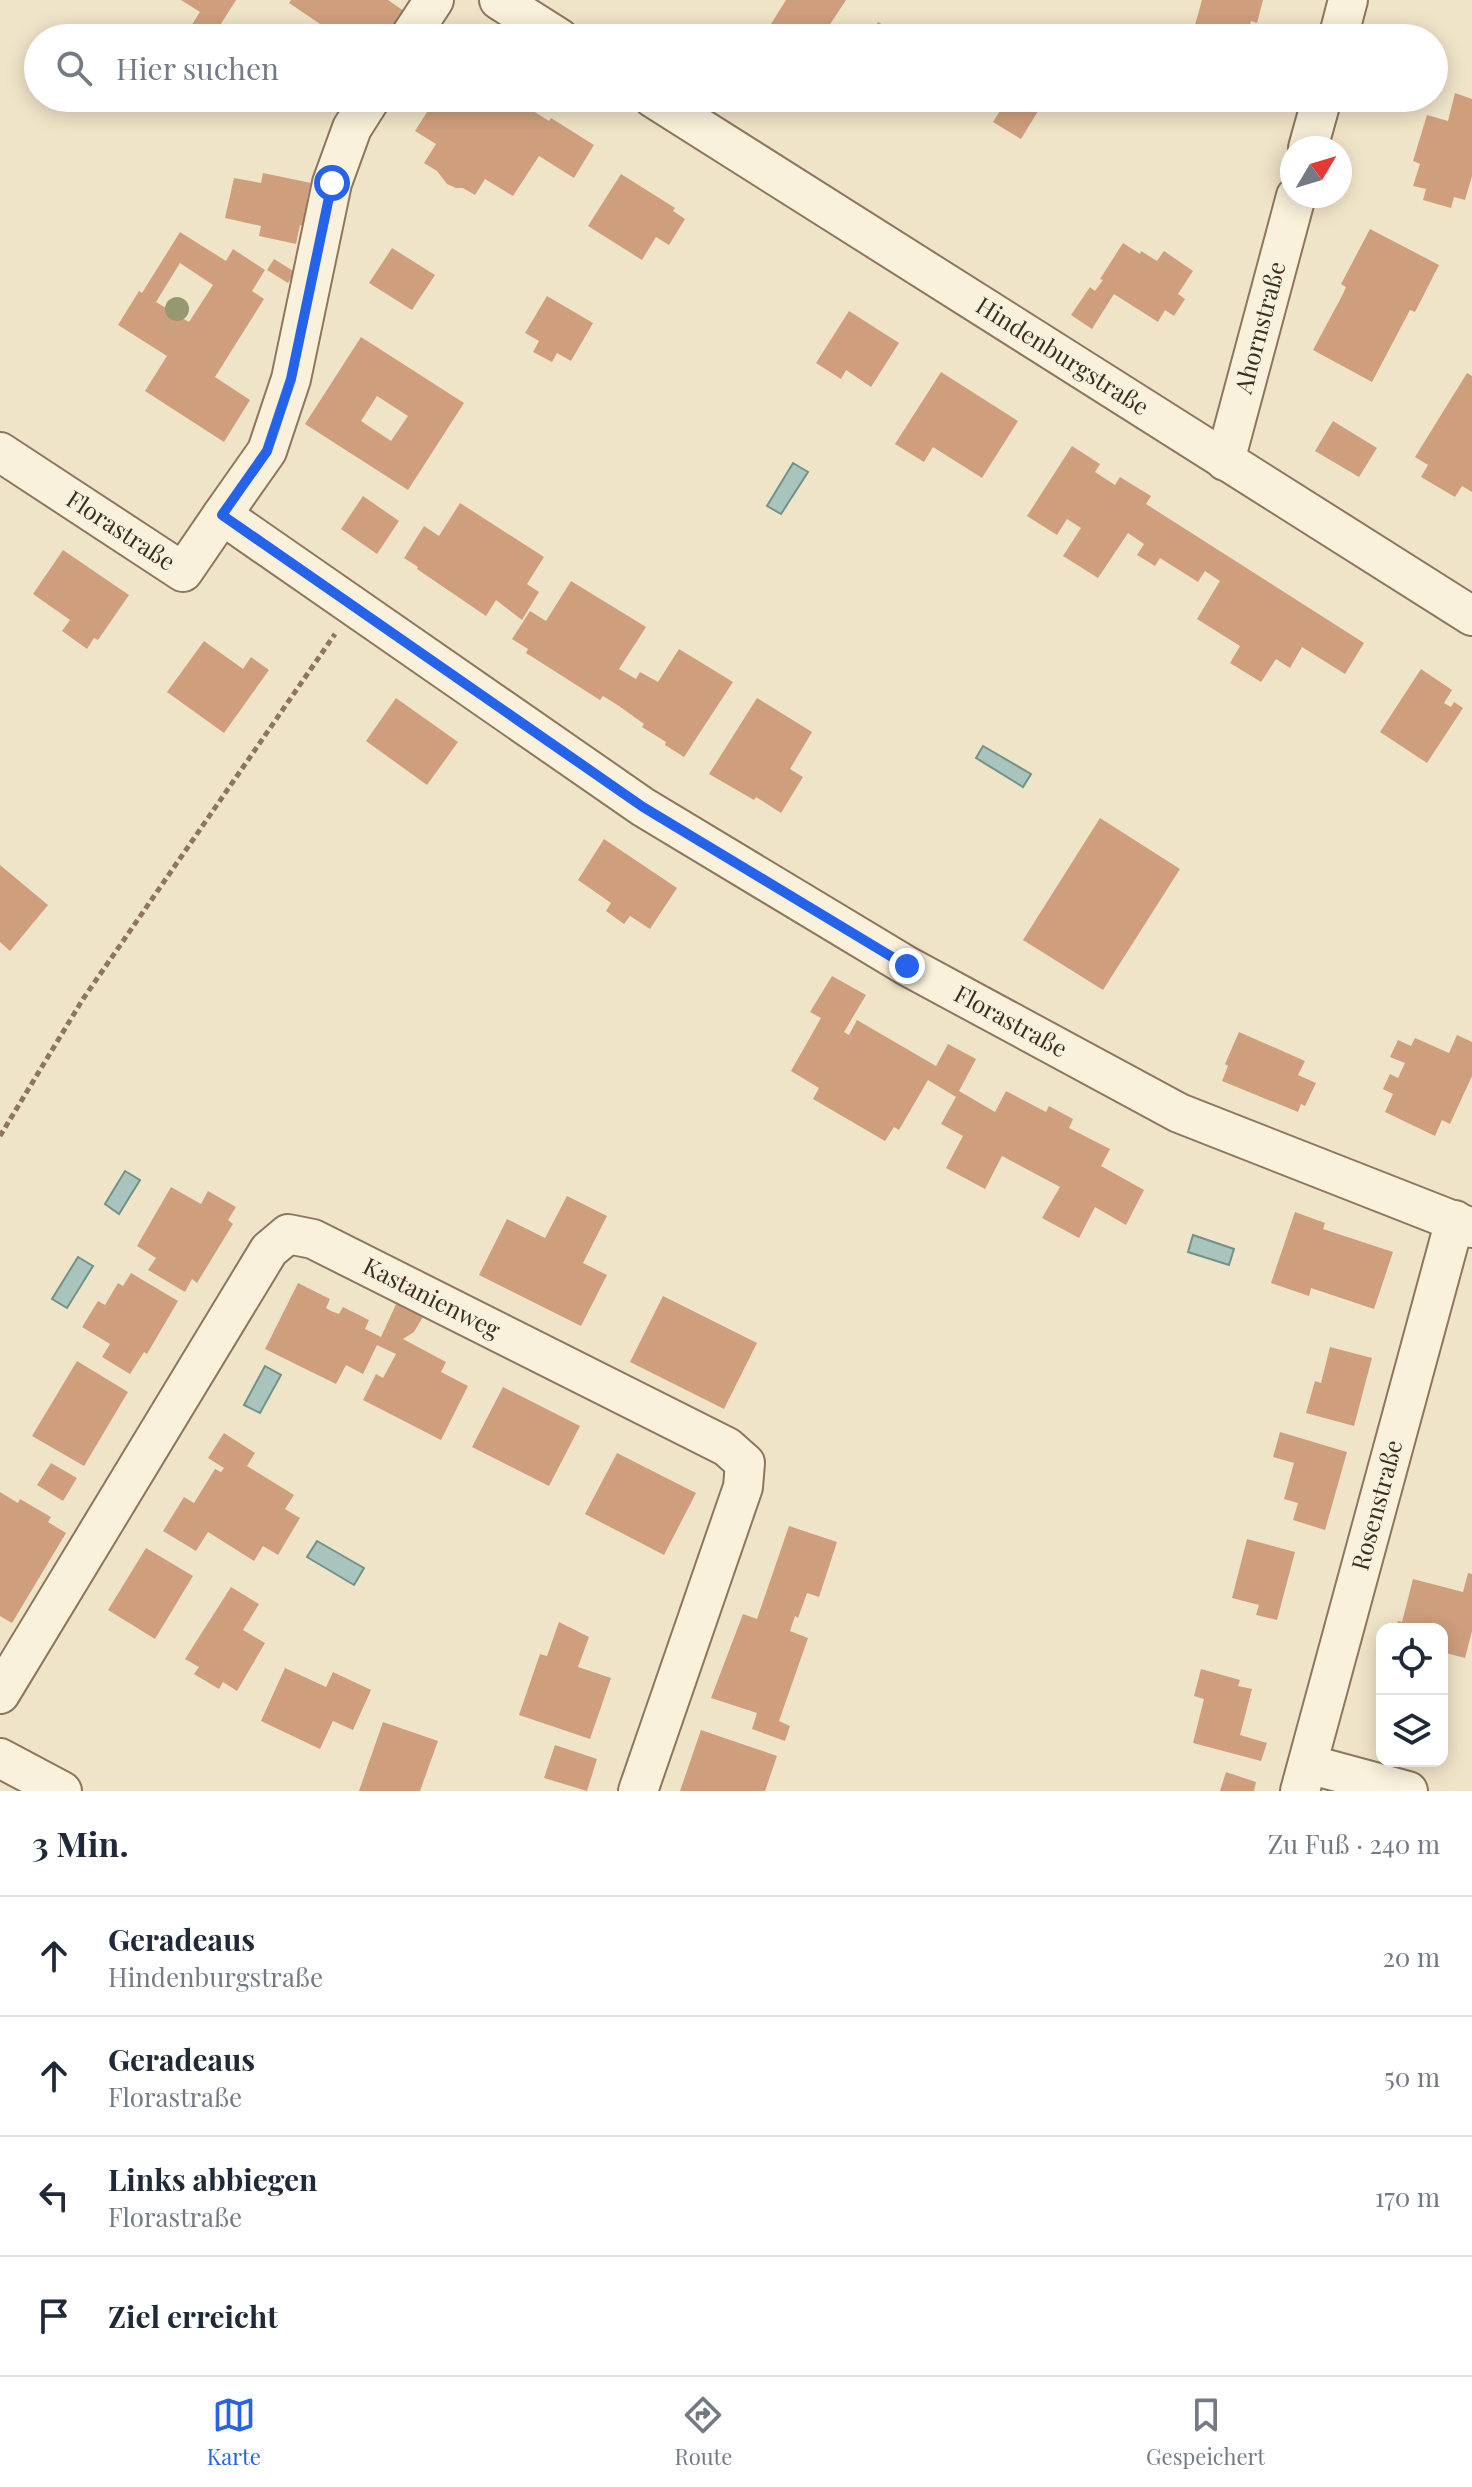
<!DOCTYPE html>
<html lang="de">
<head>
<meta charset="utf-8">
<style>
	:root { --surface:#fff; --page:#f6f6f7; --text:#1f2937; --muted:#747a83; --line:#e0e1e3; --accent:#2563eb }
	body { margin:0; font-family:"Playfair Display",serif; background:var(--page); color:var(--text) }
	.controls { position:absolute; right:24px; bottom:24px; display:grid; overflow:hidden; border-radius:16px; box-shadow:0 4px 20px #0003 }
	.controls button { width:72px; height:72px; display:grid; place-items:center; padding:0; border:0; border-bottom:2px solid var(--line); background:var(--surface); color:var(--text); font:40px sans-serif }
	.compass { position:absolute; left:1280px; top:136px; width:72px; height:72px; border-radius:50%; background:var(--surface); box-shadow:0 4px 20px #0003; rotate:52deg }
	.stop { position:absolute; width:24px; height:24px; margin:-18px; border:6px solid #2563eb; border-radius:50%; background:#fff }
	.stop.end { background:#2563eb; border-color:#fff; box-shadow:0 2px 8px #0008 }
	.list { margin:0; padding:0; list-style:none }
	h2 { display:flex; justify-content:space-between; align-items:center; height:104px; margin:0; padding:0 32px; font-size:34px }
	h2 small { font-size:26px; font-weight:400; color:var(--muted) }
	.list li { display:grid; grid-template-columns:52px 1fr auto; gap:24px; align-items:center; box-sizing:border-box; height:120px; padding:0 32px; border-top:2px solid var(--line) }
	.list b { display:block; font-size:30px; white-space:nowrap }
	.list p { margin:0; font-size:26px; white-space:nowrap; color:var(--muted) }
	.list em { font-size:26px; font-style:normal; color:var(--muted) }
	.icon { flex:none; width:44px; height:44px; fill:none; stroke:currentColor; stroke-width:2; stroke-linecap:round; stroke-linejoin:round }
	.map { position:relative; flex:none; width:1472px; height:1791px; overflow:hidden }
	.search { position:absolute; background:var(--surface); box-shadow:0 4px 20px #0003; left:24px; right:24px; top:24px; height:88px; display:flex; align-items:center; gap:20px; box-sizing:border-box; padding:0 28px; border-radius:44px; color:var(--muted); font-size:30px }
	.sheet { height:584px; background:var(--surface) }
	nav { display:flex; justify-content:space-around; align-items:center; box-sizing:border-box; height:112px; border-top:2px solid var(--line); background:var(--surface); font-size:22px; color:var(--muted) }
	nav a { display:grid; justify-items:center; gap:4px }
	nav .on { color:var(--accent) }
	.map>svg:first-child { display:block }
	.water { fill:#a9c4bc; stroke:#6f938a; stroke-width:2 }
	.building { fill:#cf9f7d; fill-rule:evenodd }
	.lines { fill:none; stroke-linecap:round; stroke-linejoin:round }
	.minor-casing { stroke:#8d765c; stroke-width:42 }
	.path { stroke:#8d765c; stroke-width:5; stroke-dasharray:6 4; stroke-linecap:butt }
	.minor { stroke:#faf1dc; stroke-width:38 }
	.tree { fill:#96986f }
	.route { stroke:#2563eb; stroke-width:10 }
	.labels { text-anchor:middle; stroke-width:6; stroke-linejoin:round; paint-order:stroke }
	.street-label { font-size:24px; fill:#3d2e20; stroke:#f7eed8 }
</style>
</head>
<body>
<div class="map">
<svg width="1472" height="1791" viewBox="0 0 1472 1791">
	<rect width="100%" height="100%" fill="#f0e4c8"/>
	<!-- water -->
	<path class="water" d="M793 463 808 472 781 514 767 506Z
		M983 746 1031 774 1023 787 976 758Z
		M125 1171 140 1180 119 1214 105 1204Z
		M1193 1235 1234 1249 1229 1265 1188 1252Z
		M78 1257 93 1266 67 1308 52 1299Z
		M265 1366 281 1375 260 1413 244 1405Z
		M317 1541 364 1568 354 1585 307 1557Z"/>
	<!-- building -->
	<path class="building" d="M181 0H236L212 38 184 37 200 12Z
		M291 0H388L404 11 386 38H341L289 3Z
		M786 0H846L821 38H793L771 24Z
		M1202 0H1263L1257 23 1251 21 1246 38H1238L1195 25Z
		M878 22 904 38H868Z
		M1455 93 1472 99V176L1465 200 1454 197 1451 208 1423 200 1426 189 1413 186 1420 164 1413 161 1427 115 1448 121Z
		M436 98H513L549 121 551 118 594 145 574 178 539 156 513 196 485 179 475 195 463 188H456L447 184 437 171 424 163 436 144 415 131Z
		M1008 98H1046L1021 139 993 122Z
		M263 173 311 183 307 199 312 201 306 227 300 225 296 244 259 236 261 226 225 218 234 178 261 183Z
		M621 174 675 208 673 211 685 219 669 245 656 237 642 260 588 226Z
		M1370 229 1439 265 1415 312 1410 310 1372 382 1313 350 1343 294 1346 287 1341 284Z
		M180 232 226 261 233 249 265 270 252 291 264 299 215 377 250 400 224 442 145 391 167 356 118 325 139 291 142 293ZM180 263 213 285 189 322 156 302Z
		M1123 243 1140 254 1141 251 1157 261 1164 251 1193 271 1178 294 1185 299 1174 316 1165 310 1158 322 1114 294 1092 329 1071 315 1090 287 1095 291 1103 280 1100 279Z
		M392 248 435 275 412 310 369 283Z
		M274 259 295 272 288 283 267 270Z
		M547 296 593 323 571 361 557 353 552 362 533 352 539 341 525 333Z
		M849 311 899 343 871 387 846 370 841 379 816 363Z
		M361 337 464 403 408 490 305 424ZM377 396 408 416 391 441 361 421Z
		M941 372 1018 421 982 478 933 447 924 462 895 444Z
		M1467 373 1472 376V492L1462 486 1455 497 1421 477 1428 465 1415 457Z
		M1333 421 1377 448 1359 477 1315 451Z
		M1072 446 1100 464 1095 472 1115 485 1120 477 1151 496 1146 504 1364 643 1345 674 1302 647 1290 668 1276 659 1261 682 1230 663 1240 646 1197 619 1220 581 1205 571 1198 582 1160 558 1155 566 1137 555 1144 544 1128 533 1098 578 1063 556 1081 528 1067 519 1057 535 1027 516Z
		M363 496 399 521 377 554 341 529Z
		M460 503 544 557 527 584 539 592 522 620 496 600 486 616 417 569 418 567 404 558 424 526 439 536Z
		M63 550 129 595 98 640 94 638 87 649 62 631 70 620 33 594Z
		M571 581 646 627 619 669 636 679 640 672 658 682 679 649 733 682 684 757 665 745 666 742 642 727 644 724 619 706 603 696 600 700 526 653 528 649 512 639 530 611 546 621Z
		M204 641 243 669 251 657 269 670 224 733 167 692Z
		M1421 669 1452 690 1444 703 1451 707 1454 702 1463 708 1427 763 1380 732Z
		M396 698 458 742 427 785 366 741Z
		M757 698 812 732 790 769 803 777 781 813 756 797 754 800 709 774Z
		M1100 818 1180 869 1103 990 1023 940Z
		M604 839 677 888 650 929 630 916 624 924 606 911 611 903 578 880Z
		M0 865 48 905 10 951 0 942Z
		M832 976 866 995 844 1032 849 1035 857 1020 936 1066 948 1044 976 1059 959 1091 995 1112 1006 1091 1046 1112 1049 1106 1073 1119 1069 1128 1110 1149 1101 1166 1144 1190 1126 1225 1095 1207 1079 1238 1042 1218 1060 1187 1002 1156 985 1189 946 1168 963 1136 941 1124 956 1097 928 1080 899 1130 894 1127 885 1141 813 1099 819 1088 791 1071 821 1018 810 1012Z
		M1239 1032 1305 1061 1298 1075 1316 1083 1305 1106 1301 1104 1298 1112 1222 1081 1228 1066 1225 1064Z
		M1457 1035 1472 1042V1076L1450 1124 1442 1120 1435 1136 1385 1112 1393 1094 1383 1089 1390 1074 1398 1078 1405 1063 1390 1057 1398 1040 1411 1046 1415 1038 1449 1053Z
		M171 1187 201 1204 208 1191 236 1207 228 1220 233 1224 197 1283 192 1279 185 1292 148 1270 156 1258 137 1246Z
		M567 1196 607 1216 583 1263 607 1275 581 1326 479 1275 507 1219 545 1238Z
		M1295 1212 1325 1223 1323 1229 1393 1252 1374 1309 1311 1288 1309 1296 1271 1283Z
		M131 1273 178 1301 147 1354 144 1352 130 1374 102 1357 110 1344 82 1327 98 1301 105 1305 118 1283 123 1286Z
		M298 1283 330 1299 326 1308 331 1311 339 1314 343 1307 369 1320 365 1329 381 1337 397 1302 424 1315 414 1332 403 1339 446 1362 441 1372 468 1386 441 1440 363 1400 376 1374 383 1378 396 1354 377 1345 363 1374 346 1365 336 1384 265 1349Z
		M663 1296 757 1343 724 1409 630 1362Z
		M1330 1347 1372 1358 1354 1426 1306 1413 1315 1381 1321 1383Z
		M77 1361 128 1392 84 1466 32 1436Z
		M503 1387 580 1426 549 1486 472 1447Z
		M1280 1432 1347 1452 1325 1530 1293 1520 1298 1503 1284 1499 1294 1463 1273 1457Z
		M224 1433 255 1453 247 1466 294 1495 285 1509 300 1518 278 1555 263 1546 254 1561 208 1532 196 1551 163 1531 184 1497 194 1503 215 1469 221 1472 224 1468 208 1458Z
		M617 1453 696 1493 664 1555 585 1514Z
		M51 1463 77 1478 63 1501 37 1485Z
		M0 1492 18 1503 20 1499 51 1517 48 1522 66 1533 12 1623 0 1616Z
		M789 1526 837 1542 819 1597 807 1593 798 1618 795 1616 790 1631 808 1638 779 1721 790 1726 785 1741 752 1729 757 1713 711 1698 743 1614 757 1619Z
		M1247 1539 1295 1552 1277 1620 1256 1615 1259 1605 1232 1598Z
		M146 1548 193 1576 155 1639 108 1610Z
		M1468 1573 1472 1574V1631L1465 1658 1442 1652V1629H1396L1398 1621 1402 1622 1413 1579 1463 1592Z
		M231 1587 259 1604 243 1630 265 1643 237 1691 223 1682 219 1689 194 1674 199 1667 185 1659Z
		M559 1622 589 1637 578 1667 611 1678 590 1739 519 1715 540 1654 547 1656Z
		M285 1668 326 1687 333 1672 371 1690 353 1730 333 1721 320 1749 261 1721Z
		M1201 1669 1240 1680 1238 1686 1252 1689 1240 1735 1267 1743 1261 1761 1193 1743 1204 1699 1194 1696Z
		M383 1722 438 1741 420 1791H359Z
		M701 1730 777 1756 765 1791H680Z
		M555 1745 597 1759 587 1791 544 1778Z
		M1226 1772 1256 1782 1254 1791H1220Z"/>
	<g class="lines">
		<defs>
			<g id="minor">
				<path d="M499 0 559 38"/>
				<path d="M409 38 434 0"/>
				<path d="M1338 38 1348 0"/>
				<path id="s1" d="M653 98 1472 616"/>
				<path d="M1308 148 1322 98"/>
				<path id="s2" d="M0 452 183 572 222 515 643 807 907 966 1179 1113 1472 1228"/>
				<path id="s3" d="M1225 461 1296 196"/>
				<path d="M222 515 267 451 291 379 332 183 352 128 371 98"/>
				<path id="s4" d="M0 1694 269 1250 288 1234 313 1239 727 1447 745 1463 743 1487 638 1791"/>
				<path d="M0 1758 62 1791"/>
				<path d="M1308 1764 1408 1791"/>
				<path id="s5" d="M1300 1791 1455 1220"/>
			</g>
		</defs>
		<!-- minor casing -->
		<use href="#minor" class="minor-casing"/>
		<!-- path -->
		<path class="path" d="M0 1136 83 999 335 634"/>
		<!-- minor -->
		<use href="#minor" class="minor"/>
	</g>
	<!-- trees -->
	<circle class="tree" cx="177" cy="309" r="12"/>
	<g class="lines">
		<!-- route -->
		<path class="route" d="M332 183 291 379 267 451 222 515 643 807 907 966"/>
	</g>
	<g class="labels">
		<!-- street labels -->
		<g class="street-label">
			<text dy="8" stroke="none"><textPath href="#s3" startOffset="138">Ahornstraße</textPath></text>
			<text dy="8" stroke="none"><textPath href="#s1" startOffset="484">Hindenburgstraße</textPath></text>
			<text dy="8" stroke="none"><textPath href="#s2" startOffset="144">Florastraße</textPath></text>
			<text dy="8" stroke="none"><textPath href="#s2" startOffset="1226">Florastraße</textPath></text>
			<text dy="8" stroke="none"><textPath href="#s4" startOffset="702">Kastanienweg</textPath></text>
			<text dy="8" stroke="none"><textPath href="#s5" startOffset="296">Rosenstraße</textPath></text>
		</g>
	</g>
</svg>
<div class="controls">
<button><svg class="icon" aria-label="locate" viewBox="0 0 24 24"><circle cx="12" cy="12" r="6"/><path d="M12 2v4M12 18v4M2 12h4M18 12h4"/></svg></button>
<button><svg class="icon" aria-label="layers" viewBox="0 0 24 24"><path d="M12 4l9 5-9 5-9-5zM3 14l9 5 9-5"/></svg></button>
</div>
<svg class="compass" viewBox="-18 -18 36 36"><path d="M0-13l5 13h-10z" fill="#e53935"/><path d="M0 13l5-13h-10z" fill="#747a83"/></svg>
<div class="stop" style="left:332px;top:183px"></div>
<div class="stop end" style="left:907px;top:966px"></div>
<div class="search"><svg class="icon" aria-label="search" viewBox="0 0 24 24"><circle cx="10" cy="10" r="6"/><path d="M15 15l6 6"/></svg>Hier suchen</div>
</div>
<section class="sheet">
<h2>3 Min.<small>Zu Fuß · 240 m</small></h2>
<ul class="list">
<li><svg class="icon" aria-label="ahead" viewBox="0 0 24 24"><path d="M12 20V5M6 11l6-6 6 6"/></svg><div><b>Geradeaus</b><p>Hindenburgstraße</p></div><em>20 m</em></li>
<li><svg class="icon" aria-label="ahead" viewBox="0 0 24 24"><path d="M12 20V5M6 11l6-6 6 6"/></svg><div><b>Geradeaus</b><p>Florastraße</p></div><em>50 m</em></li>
<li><svg class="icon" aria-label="left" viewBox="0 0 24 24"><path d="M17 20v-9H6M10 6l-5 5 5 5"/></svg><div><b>Links abbiegen</b><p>Florastraße</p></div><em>170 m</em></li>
<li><svg class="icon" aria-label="arrive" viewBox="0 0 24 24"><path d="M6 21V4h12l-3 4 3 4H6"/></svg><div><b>Ziel erreicht</b></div></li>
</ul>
</section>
<nav>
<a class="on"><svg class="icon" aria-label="map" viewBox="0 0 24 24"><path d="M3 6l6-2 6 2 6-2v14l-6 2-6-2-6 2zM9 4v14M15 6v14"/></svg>Karte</a>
<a><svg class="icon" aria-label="directions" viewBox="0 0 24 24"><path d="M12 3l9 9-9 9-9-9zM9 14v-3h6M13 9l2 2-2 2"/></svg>Route</a>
<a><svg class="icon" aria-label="saved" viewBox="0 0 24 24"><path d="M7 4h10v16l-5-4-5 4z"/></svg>Gespeichert</a>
</nav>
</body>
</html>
